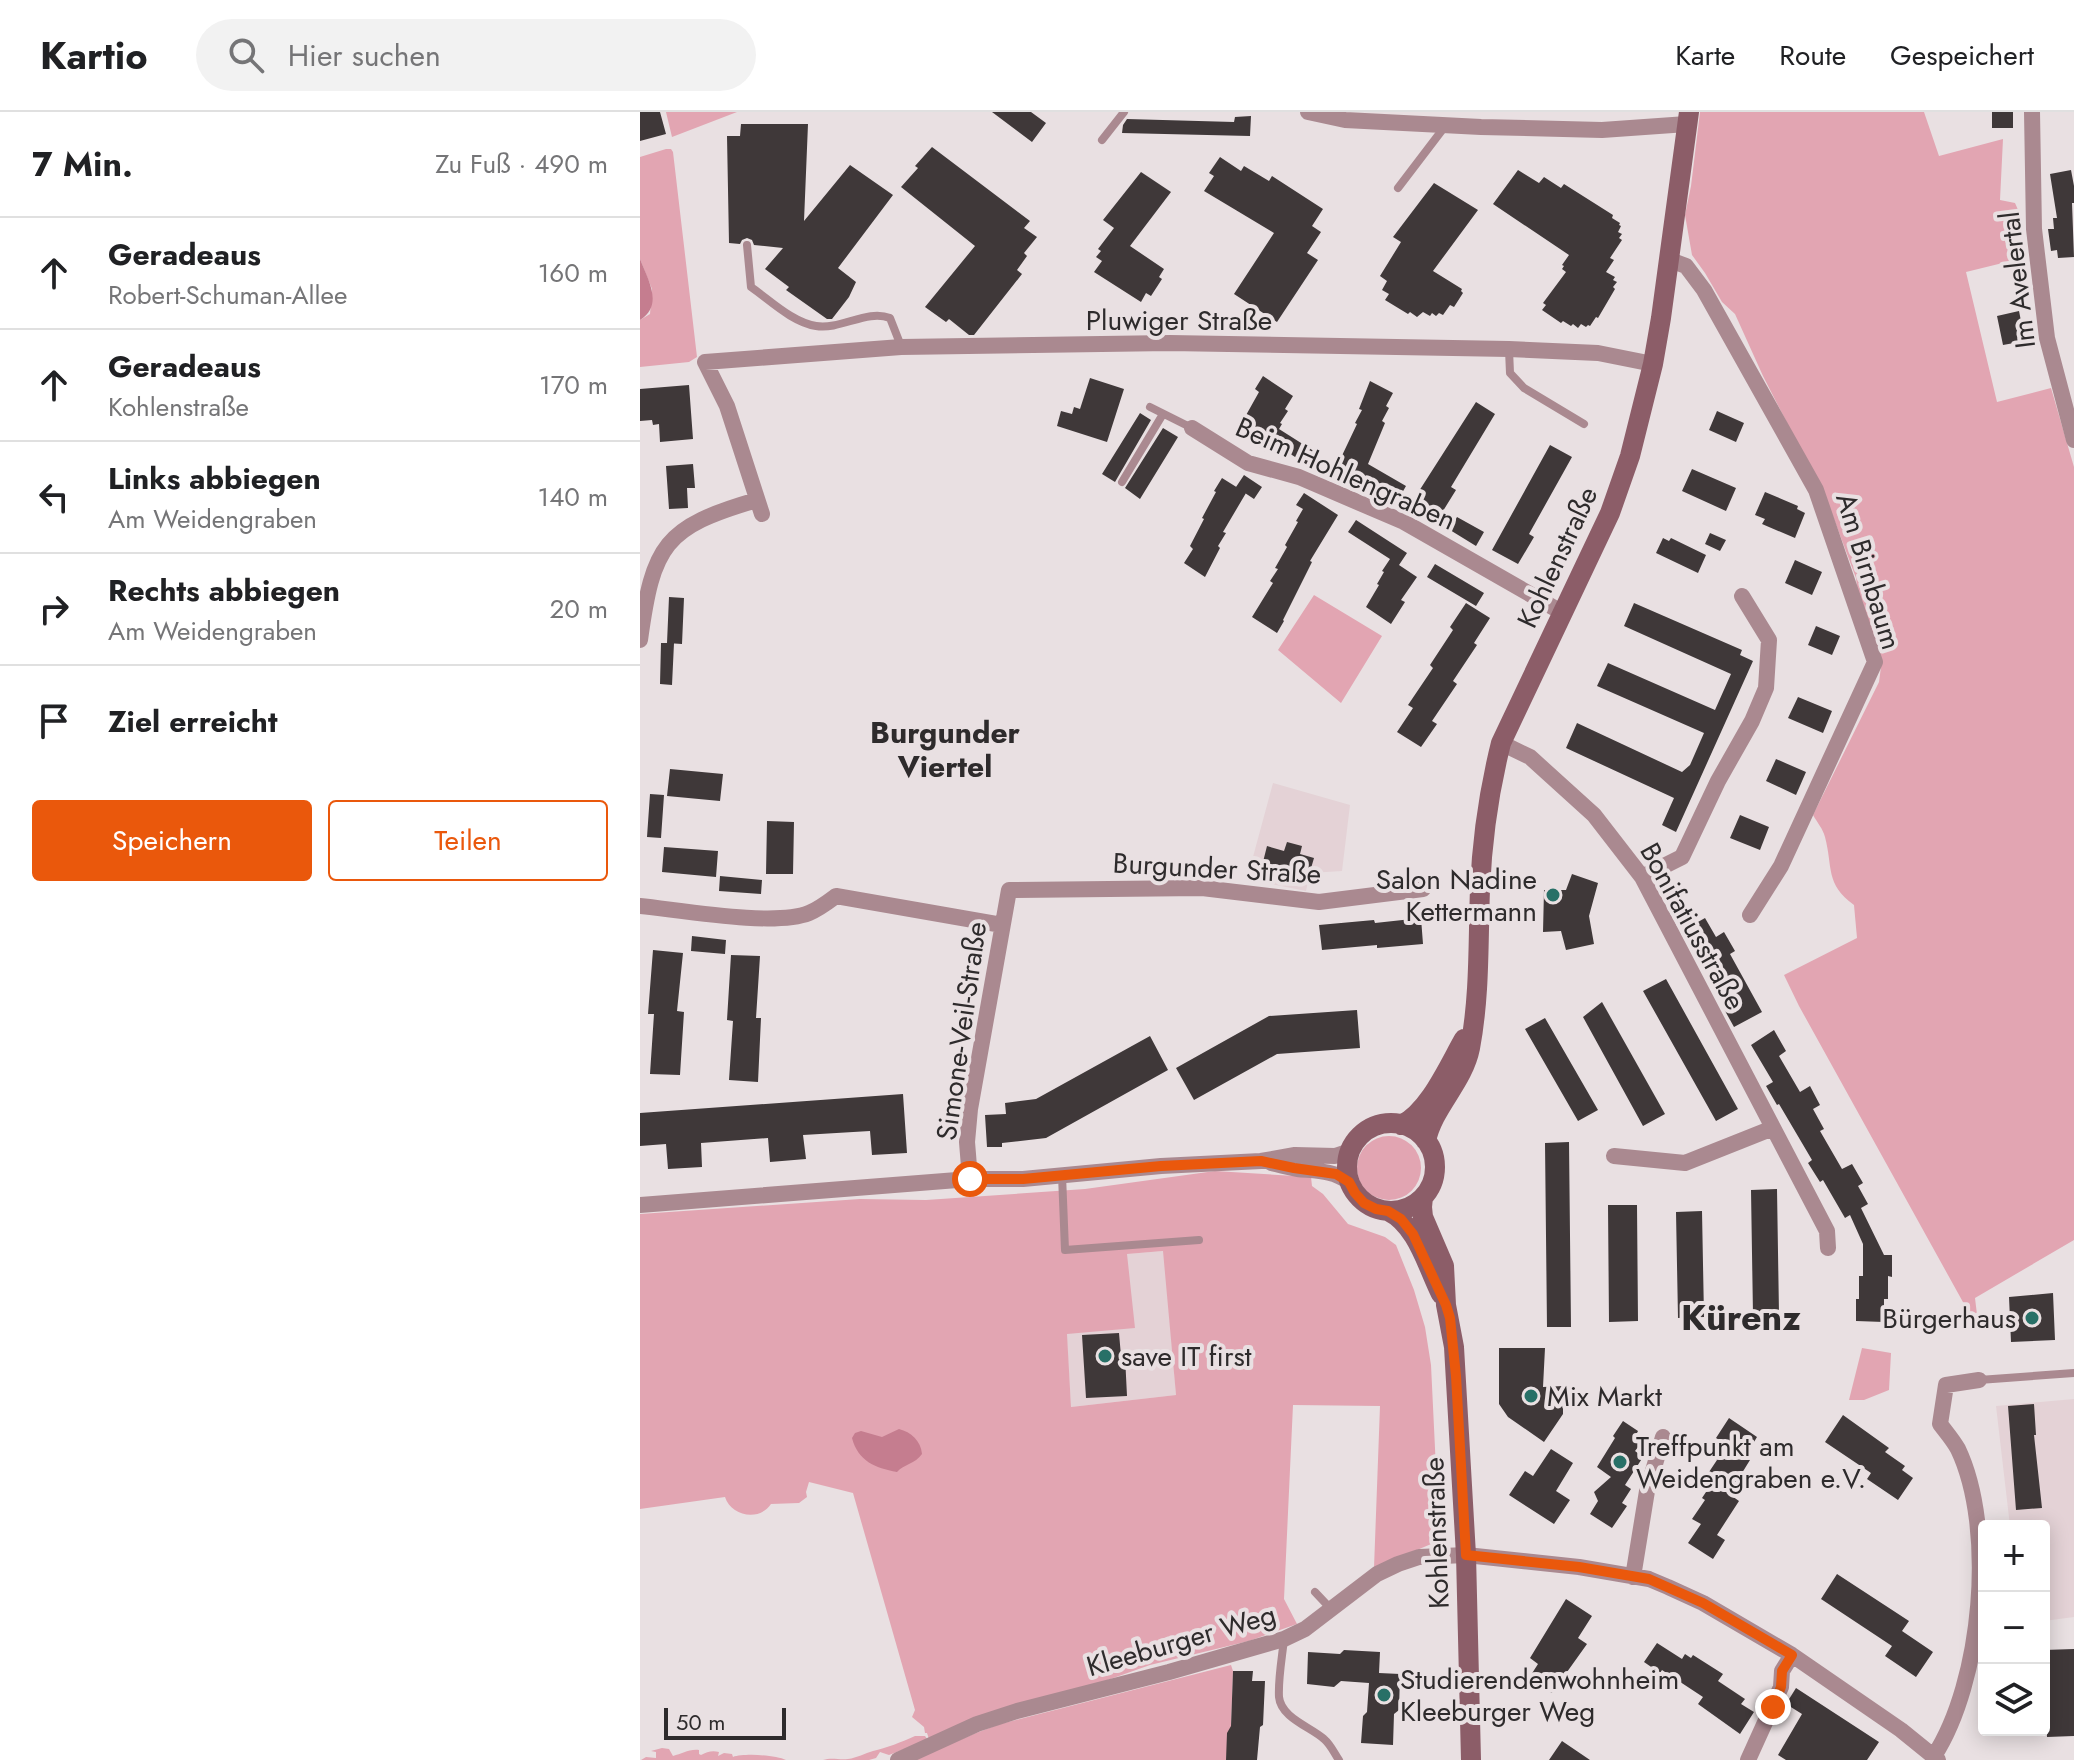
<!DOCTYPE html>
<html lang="de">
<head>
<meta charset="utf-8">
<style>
	:root { --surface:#fff; --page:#f2f2f2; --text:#202124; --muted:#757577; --line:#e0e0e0; --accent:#ea580c }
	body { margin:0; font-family:Jost,sans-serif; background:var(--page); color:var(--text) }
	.controls { position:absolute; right:24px; bottom:24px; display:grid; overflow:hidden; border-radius:8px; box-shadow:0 4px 20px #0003 }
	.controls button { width:72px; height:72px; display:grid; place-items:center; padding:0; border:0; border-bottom:2px solid var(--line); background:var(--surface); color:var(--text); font:40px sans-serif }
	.scale { position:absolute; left:24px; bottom:20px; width:122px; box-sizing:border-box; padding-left:8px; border:4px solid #2e2b2c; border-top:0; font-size:22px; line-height:28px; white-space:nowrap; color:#2e2b2c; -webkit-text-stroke:6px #e9e0e2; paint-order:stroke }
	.stop { position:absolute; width:24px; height:24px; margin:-18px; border:6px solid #ea580c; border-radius:50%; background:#fff }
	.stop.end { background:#ea580c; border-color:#fff; box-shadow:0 2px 8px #0008 }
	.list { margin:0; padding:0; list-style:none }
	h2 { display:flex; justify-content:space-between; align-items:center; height:104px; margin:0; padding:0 32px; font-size:34px }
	h2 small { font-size:26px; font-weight:400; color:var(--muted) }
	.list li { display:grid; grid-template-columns:52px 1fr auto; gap:24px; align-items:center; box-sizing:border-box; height:112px; padding:0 32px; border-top:2px solid var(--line) }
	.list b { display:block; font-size:30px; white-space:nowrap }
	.list p { margin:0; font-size:26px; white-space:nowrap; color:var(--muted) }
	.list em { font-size:26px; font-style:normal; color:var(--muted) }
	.actions { display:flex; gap:16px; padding:24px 32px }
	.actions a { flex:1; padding:18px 0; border:2px solid var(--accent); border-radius:8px; text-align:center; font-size:28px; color:var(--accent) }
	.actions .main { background:var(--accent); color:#fff }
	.icon { flex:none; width:44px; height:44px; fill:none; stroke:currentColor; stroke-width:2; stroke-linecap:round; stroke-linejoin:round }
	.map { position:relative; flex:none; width:1434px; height:1648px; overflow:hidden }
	header { display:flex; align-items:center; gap:48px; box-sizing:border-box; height:112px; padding:0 40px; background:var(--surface); border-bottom:2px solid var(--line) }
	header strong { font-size:38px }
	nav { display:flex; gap:44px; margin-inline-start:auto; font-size:28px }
	.search { width:560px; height:72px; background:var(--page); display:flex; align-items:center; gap:20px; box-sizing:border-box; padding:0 28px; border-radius:44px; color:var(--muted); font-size:30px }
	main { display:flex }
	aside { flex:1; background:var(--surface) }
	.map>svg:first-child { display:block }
	.built { fill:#e4d2d6 }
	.green { fill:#e2a5b2; fill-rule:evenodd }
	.water { fill:#c57d8f }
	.building { fill:#3f3839 }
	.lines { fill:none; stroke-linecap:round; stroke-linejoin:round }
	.service { stroke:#aa8990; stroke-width:8 }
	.minor { stroke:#aa8990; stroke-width:16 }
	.secondary { stroke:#8c5d68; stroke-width:20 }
	.route { stroke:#ea580c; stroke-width:10 }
	.poi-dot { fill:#287067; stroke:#e9e0e2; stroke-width:3 }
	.labels { text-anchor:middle; stroke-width:8; stroke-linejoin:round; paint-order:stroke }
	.street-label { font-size:28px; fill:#2e2b2c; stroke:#e9e0e2 }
	.poi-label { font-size:28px; fill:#2e2b2c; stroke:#e9e0e2; text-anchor:start }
	.neighbourhood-label { font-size:30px; font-weight:bold; fill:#2e2b2c; stroke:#e9e0e2 }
	.district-label { font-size:36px; font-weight:bold; fill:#2e2b2c; stroke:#e9e0e2 }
</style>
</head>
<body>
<header>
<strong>Kartio</strong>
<div class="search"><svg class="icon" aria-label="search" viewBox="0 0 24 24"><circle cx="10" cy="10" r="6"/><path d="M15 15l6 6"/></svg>Hier suchen</div>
<nav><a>Karte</a><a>Route</a><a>Gespeichert</a></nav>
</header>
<main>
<aside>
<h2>7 Min.<small>Zu Fuß · 490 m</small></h2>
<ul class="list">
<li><svg class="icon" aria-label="ahead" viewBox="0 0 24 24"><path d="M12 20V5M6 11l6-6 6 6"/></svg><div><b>Geradeaus</b><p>Robert-Schuman-Allee</p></div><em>160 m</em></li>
<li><svg class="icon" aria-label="ahead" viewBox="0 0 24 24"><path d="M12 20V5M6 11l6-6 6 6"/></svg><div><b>Geradeaus</b><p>Kohlenstraße</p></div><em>170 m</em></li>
<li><svg class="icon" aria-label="left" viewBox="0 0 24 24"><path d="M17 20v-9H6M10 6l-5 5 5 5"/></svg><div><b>Links abbiegen</b><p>Am Weidengraben</p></div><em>140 m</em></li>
<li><svg class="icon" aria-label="right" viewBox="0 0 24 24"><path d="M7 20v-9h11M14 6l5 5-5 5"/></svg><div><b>Rechts abbiegen</b><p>Am Weidengraben</p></div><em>20 m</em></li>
<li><svg class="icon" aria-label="arrive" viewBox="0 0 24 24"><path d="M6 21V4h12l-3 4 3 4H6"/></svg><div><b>Ziel erreicht</b></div></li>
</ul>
<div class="actions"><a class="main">Speichern</a><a>Teilen</a></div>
</aside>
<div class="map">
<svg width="1434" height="1648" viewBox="0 0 1434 1648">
	<rect width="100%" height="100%" fill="#e9e0e2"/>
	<!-- built -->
	<path class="built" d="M633 671 710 693 702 759 670 761 666 779 607 767Z
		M524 1139 536 1283 431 1295 422 1147Z
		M1434 1287V1505L1404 1509V1414H1370L1356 1294Z"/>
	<!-- green -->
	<path class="green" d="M26 0H97L32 25Z
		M1060 0H1284L1299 44 1363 27 1360 88 1375 91 1379 100 1383 146 1326 160 1357 290 1411 276 1434 355V1128L1335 1186 1339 1219 1159 894 1144 863 1217 826 1214 793C1185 772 1193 755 1185 725 1183 717 1177 710 1173 703L1239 570 1241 555 1219 490 1216 466 1188 391 1123 264 1095 202 1082 190 1065 161 1052 143 1045 103 1051 74Z
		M26 37H31L33 40 57 245 49 250 0 255V208L10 202 12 177 0 147V45Z
		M674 483 742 524 701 591 638 538Z
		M717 1056a32 32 0 1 1 64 0a32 32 0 1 1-64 0Z
		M575 1059 671 1065 672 1074 683 1082 708 1112 745 1125 756 1133 774 1178 785 1215 791 1253 796 1357V1430L734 1456 740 1294 653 1293 644 1487 657 1512 609 1529 510 1553 431 1581 289 1627 287 1621H285L284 1615 272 1605 275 1598 213 1381 169 1370 166 1380 167 1385 159 1391 131 1392C119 1410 91 1404 85 1385L0 1397V1102L220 1087 286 1088 445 1077ZM523 1139 536 1283 431 1295 427 1222 495 1216 487 1142Z
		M1222 1236 1251 1241 1249 1278 1224 1288H1209Z
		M591 1553 593 1559 591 1614 586 1648H273L336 1621 360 1612Z
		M275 1624H285L288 1628 249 1643 240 1640 236 1646 229 1648H183C192 1645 198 1648 208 1647 217 1646 225 1641 233 1639 246 1636 262 1630 275 1624Z
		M22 1636 29 1637 33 1644C42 1642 48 1637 59 1638V1642L61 1643C67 1640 72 1638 79 1640L78 1644 84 1641 92 1642 93 1645C104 1641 136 1643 146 1648H1L6 1645 16 1646V1640L11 1639Z"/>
	<!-- water -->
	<path class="water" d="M0 147C8 168 24 193 0 208Z
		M259 1317C271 1320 281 1329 282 1342 275 1352 264 1352 257 1360 235 1356 218 1349 212 1326L215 1321 221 1319 242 1325Z"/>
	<!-- building -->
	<path class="building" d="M0 0H20L26 22 0 29Z
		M352 0H391L406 11 392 30Z
		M1352 0H1373V16H1352Z
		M611 4 610 24 482 21 483 13 487 7 594 10 595 5Z
		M101 12H168L164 109 210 53 253 83 198 156 216 170 209 185 192 207H187L146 178 149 175 125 157 143 136 114 133 112 128 107 126 102 128 100 132 89 131 87 24H100Z
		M292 35 390 109 384 116 397 125 384 141 387 144 377 158 382 162 334 223H329L309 207 306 210 285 195 335 134 261 75 278 56 275 54Z
		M580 45 601 59 604 54 629 69 632 64 683 97 672 114 681 120 667 141 678 148 637 210 594 182 634 121 564 79 574 64 569 61Z
		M878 58 899 71 904 65 921 76 924 72 973 103 972 106 980 111 979 113 981 114 978 120 982 122 979 126 982 128 970 146 974 148 966 160 975 165 973 168 977 170 973 175 975 177 958 206 956 205 950 214 948 213 946 215 941 212 938 216 933 212 931 214 923 209 921 211 902 198 906 193 903 191 926 160 922 157 924 154 922 153 929 143 853 92Z
		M1431 58 1434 74V91H1432L1434 145 1418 146 1417 138 1411 139 1408 117H1414L1413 106H1417L1410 62Z
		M501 60 531 80 490 134 524 157 519 165 522 167 511 184 506 181 501 190 454 160 462 149 456 145 461 139 458 137 474 116 463 108Z
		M794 71 838 98 793 159 822 177 821 179 823 181 814 195 810 193 803 203 799 201 796 204 792 201 790 204 783 200 777 205 770 200 768 202 745 188 749 182 742 178 747 169 740 164 761 130 753 125Z
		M1379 199 1385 229 1363 233 1357 204Z
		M623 264 653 284 645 297 648 299 640 311 642 312 639 317 680 343 672 356 632 330 626 340 605 326 614 312 605 305 619 280 615 277Z
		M450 266 484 277 467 330 417 314 421 299 432 302 434 295 440 297Z
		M730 269 753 281 746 294 749 296 742 309 745 311 728 352 766 374 758 388 729 371 730 369 698 352 717 312 715 311 722 298 719 297Z
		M49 273 53 327 20 330 19 312 13 313 12 308 0 309V277Z
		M836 290 855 302 811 375 816 378 798 407 772 390Z
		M1077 299 1104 311 1096 330 1069 318Z
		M500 301 511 308 475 370 462 362Z
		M523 316 538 325 500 387 485 376Z
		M910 333 932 345 889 422 894 425 878 452 852 438Z
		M53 352 55 376H47L48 396 29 397 26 354Z
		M1052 357 1096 376 1086 399 1042 379Z
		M604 363 622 375 614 387 596 375Z
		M582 366 606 381 583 420 586 421 578 434 580 436 565 465 544 451 553 437 550 434 564 407 562 406 576 380 574 379Z
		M1125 380 1158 394 1157 397 1165 401 1155 426 1122 412 1125 407 1115 403Z
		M664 381 698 403 670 449 672 450 643 508 644 509 637 521 612 505 633 471 630 469 638 457 635 456 647 435 645 433 658 410 656 409 663 397 656 393Z
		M817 405 844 420 836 434 810 418Z
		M716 408 767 441 759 453 777 465 761 488 765 490 751 512 726 495 739 473 737 472 744 460 742 459 750 447 708 420Z
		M1070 421 1086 428 1080 439 1065 432Z
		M1023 426 1029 429 1031 426 1066 443 1058 461 1016 441Z
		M1155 448 1182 460 1172 483 1145 471Z
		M795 452 844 481 836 494 787 465Z
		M29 485 44 486 42 532 27 531Z
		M826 491 850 506 834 531 837 533 813 569 817 572 792 609 797 612 781 635 757 620 773 596 768 593 793 556 790 553 813 518 810 515Z
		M994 491 1102 538 1100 543 1113 549 1036 720 1022 713 1034 686 926 636 937 611 1042 660 1050 653 1064 621 957 574 968 551 1075 598 1091 562 984 514Z
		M1176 514 1200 524 1192 543 1168 533Z
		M21 531H34L32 573 20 572Z
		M1158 585 1192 599 1183 621 1148 606Z
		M1136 647 1166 660 1156 683 1126 669Z
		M30 657 83 662 80 689 27 684Z
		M10 682 24 683 21 726 7 725Z
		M1100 703 1129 715 1120 738 1090 726Z
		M127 709 154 710 153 762H126Z
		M647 730 662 734 660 742 674 746 667 770 621 758 627 734 644 739Z
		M24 735 78 739 76 765 22 760Z
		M932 762 958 771 949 804 954 832 926 838 921 819 903 820 904 778H926Z
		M80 764 122 768 121 782 79 779Z
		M781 806 783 832 737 836V833L682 838 679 813 734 808 735 811Z
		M1065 806 1076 825 1084 820 1095 839 1090 842 1122 900 1094 915 1084 897 1088 894 1055 837 1053 839 1042 819Z
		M52 824 86 828 85 842 51 839Z
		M13 838 43 841 37 899 44 900 40 963 10 962 14 902H8Z
		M91 843 120 844 116 906H121L118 970 89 968 93 909 87 908Z
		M1026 867 1098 997 1076 1009 1003 879Z
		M962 890 1025 1002 1003 1014 943 905Z
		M717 898 720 936 637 942 554 988 536 956 629 904Z
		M905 906 958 998 938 1009 885 917Z
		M1134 918 1146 939 1139 944 1160 980 1170 974 1180 993 1173 997 1184 1017 1180 1019 1202 1057 1212 1052 1223 1071 1218 1074 1228 1092 1221 1096 1244 1143H1252V1165L1248 1164V1187H1244V1210L1216 1209V1187H1219V1164H1223V1132L1210 1103 1205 1106 1183 1068 1180 1070 1168 1051 1172 1048 1139 992 1137 993 1126 974 1133 970 1111 933Z
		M510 924 528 958 406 1026 362 1031V1035H347L345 1003 366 1002 365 991 396 987Z
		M263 982 267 1041 232 1043 230 1019 163 1023 166 1047 130 1050 128 1026 61 1031 62 1055 28 1057 26 1032 0 1034V1001Z
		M929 1030 931 1215H907L905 1031Z
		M1137 1077 1139 1202 1113 1203 1111 1078Z
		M968 1093H997L998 1209 969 1210Z
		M1062 1099 1064 1205 1038 1206 1036 1100Z
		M1413 1181 1415 1228 1371 1230 1369 1185Z
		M479 1221 481 1244H485L487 1284 446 1286 442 1223Z
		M859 1236H905L903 1275 923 1274V1302L904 1330 868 1305 859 1292Z
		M1394 1292 1396 1323H1394L1402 1396 1376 1398 1368 1294Z
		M1203 1303 1249 1336 1245 1340 1265 1354 1262 1358 1273 1366 1258 1388 1227 1367 1231 1361 1185 1330Z
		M1089 1306 1117 1325 1105 1345 1110 1348 1089 1382 1099 1389 1077 1423 1085 1428 1073 1447 1048 1431 1061 1412 1052 1407 1065 1388 1062 1386 1072 1371 1065 1366 1077 1348 1074 1345 1084 1331 1076 1326Z
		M983 1309 998 1319 995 1325 1002 1330 995 1339 1003 1345 985 1373 991 1377 982 1391 987 1394 972 1416 950 1402 958 1389 954 1380 971 1365 957 1355 975 1326 973 1324Z
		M911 1337 933 1351 916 1379 930 1388 914 1412 869 1383 885 1359 893 1364Z
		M1197 1462 1269 1509 1262 1519 1293 1540 1276 1565 1245 1544 1252 1534 1181 1487Z
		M926 1487 952 1504 938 1526 947 1532 912 1581 889 1566 898 1552 890 1546Z
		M1017 1531 1042 1547 1045 1542 1051 1546 1053 1543 1083 1562 1078 1569 1105 1587 1101 1592 1114 1600 1100 1622 1058 1592 1063 1585 1022 1558 1020 1561 1004 1550Z
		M1434 1537V1624L1407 1625 1404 1538Z
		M704 1538 740 1540 739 1561 760 1562 759 1598 754 1602 753 1633 721 1631 723 1604 727 1600 729 1571 701 1569 694 1575 667 1572 668 1540 700 1542Z
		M593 1559H613L612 1569H625L623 1613 620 1615 617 1648H586L587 1621 591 1614Z
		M1156 1576 1239 1630 1227 1648H1146L1138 1643 1162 1602 1146 1592Z
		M922 1629 950 1648H909Z"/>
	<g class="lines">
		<!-- service -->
		<path class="service" d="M462 28 484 0
			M758 76 806 13
			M107 133 111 175C131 189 152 210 176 214 201 218 227 197 250 206L261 234
			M869 238 870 261 884 276 944 312
			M510 295 552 316
			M482 370 523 302
			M422 1063 425 1138 559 1128
			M1339 1268 1434 1261
			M675 1480 691 1497
			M644 1527C642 1546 638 1567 639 1585 641 1606 671 1615 684 1627 691 1633 694 1641 699 1648"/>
		<!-- minor -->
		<path class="minor" d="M668 0 705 8 841 15 962 18 1047 12
			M1392 0 1394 117 1407 226 1434 328
			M1030 148 1046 154 1064 178 1176 378 1235 550 1141 754 1110 803
			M552 316 608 351 659 365 764 410 923 501
			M122 402 87 294 65 250 261 235 530 231 869 237 958 241 1013 252
			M0 528C13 433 24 415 117 388
			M861 631 890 645 954 703 1002 765 1187 1119 1188 1136
			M1002 765 1042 745 1078 669 1112 609 1126 576 1129 528 1102 484
			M0 794C40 798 134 815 169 801 179 797 188 790 196 784L362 813
			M974 1044 1045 1051 1133 1016
			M631 1051C639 1053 648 1055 657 1057 676 1059 693 1058 709 1070
			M330 1067 327 1030 330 997 369 778 562 776 679 790 783 777
			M0 1093 330 1067H383L521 1054 621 1049 655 1043 695 1044 710 1039
			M993 1465 1007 1379 1023 1325
			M1294 1644C1342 1570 1356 1417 1318 1337 1313 1328 1306 1320 1300 1312L1306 1273 1339 1268
			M258 1648 337 1612 377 1599 529 1560 644 1527 665 1517 737 1462 758 1452 779 1445 826 1443 939 1455 1009 1467 1028 1475 1063 1491 1152 1543 1261 1618 1298 1648
			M1108 1648 1141 1575 1142 1559 1152 1543"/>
		<!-- secondary -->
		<path class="secondary" d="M707 1055a44 44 0 1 1 88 0a44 44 0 1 1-88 0Z
			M761 1013C789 1000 809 953 824 927
			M786 1029C793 995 823 971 830 936 840 883 838 830 840 777 842 728 849 679 861 631L970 401 990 344 1013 252 1021 206 1049 0
			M783 1085 782 1095 783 1105 804 1154 806 1193 814 1235 826 1443 831 1648
			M748 1099C777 1113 787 1154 801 1182"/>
	</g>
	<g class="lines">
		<!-- route -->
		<path class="route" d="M330 1067H383L521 1054 621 1049 654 1056 696 1062 709 1070 715 1081 724 1091 736 1097 748 1099 761 1107 773 1122 806 1193 810 1206 816 1264 826 1443 939 1455 1009 1467 1063 1491 1152 1543 1142 1559 1141 1575 1133 1595"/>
	</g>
	<!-- markers -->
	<g class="poi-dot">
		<circle cx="913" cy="783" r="8"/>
		<circle cx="1392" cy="1206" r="8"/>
		<circle cx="465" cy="1244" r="8"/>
		<circle cx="891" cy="1284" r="8"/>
		<circle cx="980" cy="1350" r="8"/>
		<circle cx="744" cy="1583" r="8"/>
	</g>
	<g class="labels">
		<!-- street labels -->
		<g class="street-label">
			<text transform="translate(1377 168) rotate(-97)" y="10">Im Avelertal</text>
			<text x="539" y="218">Pluwiger Straße</text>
			<text transform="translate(706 361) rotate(24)" y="10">Beim Hohlengraben</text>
			<text transform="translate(917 445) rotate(-65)" y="10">Kohlenstraße</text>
			<text transform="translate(1229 459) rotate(73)" y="10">Am Birnbaum</text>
			<text transform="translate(577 756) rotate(3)" y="10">Burgunder Straße</text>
			<text transform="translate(1053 814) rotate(61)" y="10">Bonifatiusstraße</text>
			<text transform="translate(321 919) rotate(-82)" y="10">Simone-Veil-Straße</text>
			<text transform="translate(796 1421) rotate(-92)" y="10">Kohlenstraße</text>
			<text transform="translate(541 1528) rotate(-16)" y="10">Kleeburger Weg</text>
		</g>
		<!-- poi labels -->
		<g class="poi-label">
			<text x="897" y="777" text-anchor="end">Salon Nadine<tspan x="897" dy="32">Kettermann</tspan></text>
			<text x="1376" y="1216" text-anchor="end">Bürgerhaus</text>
			<text x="481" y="1254">save IT first</text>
			<text x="907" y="1294">Mix Markt</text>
			<text x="996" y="1344">Treffpunkt am<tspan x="996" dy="32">Weidengraben e.V.</tspan></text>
			<text x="760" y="1577">Studierendenwohnheim<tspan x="760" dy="32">Kleeburger Weg</tspan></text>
		</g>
		<!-- neighbourhood labels -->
		<g class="neighbourhood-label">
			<text x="305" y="631">Burgunder<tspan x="305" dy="34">Viertel</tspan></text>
		</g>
		<!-- district labels -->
		<g class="district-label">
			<text x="1101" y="1218">Kürenz</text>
		</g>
	</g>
</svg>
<div class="controls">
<button>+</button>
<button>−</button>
<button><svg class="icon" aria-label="layers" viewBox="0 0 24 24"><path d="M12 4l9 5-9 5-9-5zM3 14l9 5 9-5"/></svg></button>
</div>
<div class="scale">50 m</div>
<div class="stop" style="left:330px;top:1067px"></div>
<div class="stop end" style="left:1133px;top:1595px"></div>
</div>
</main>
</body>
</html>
